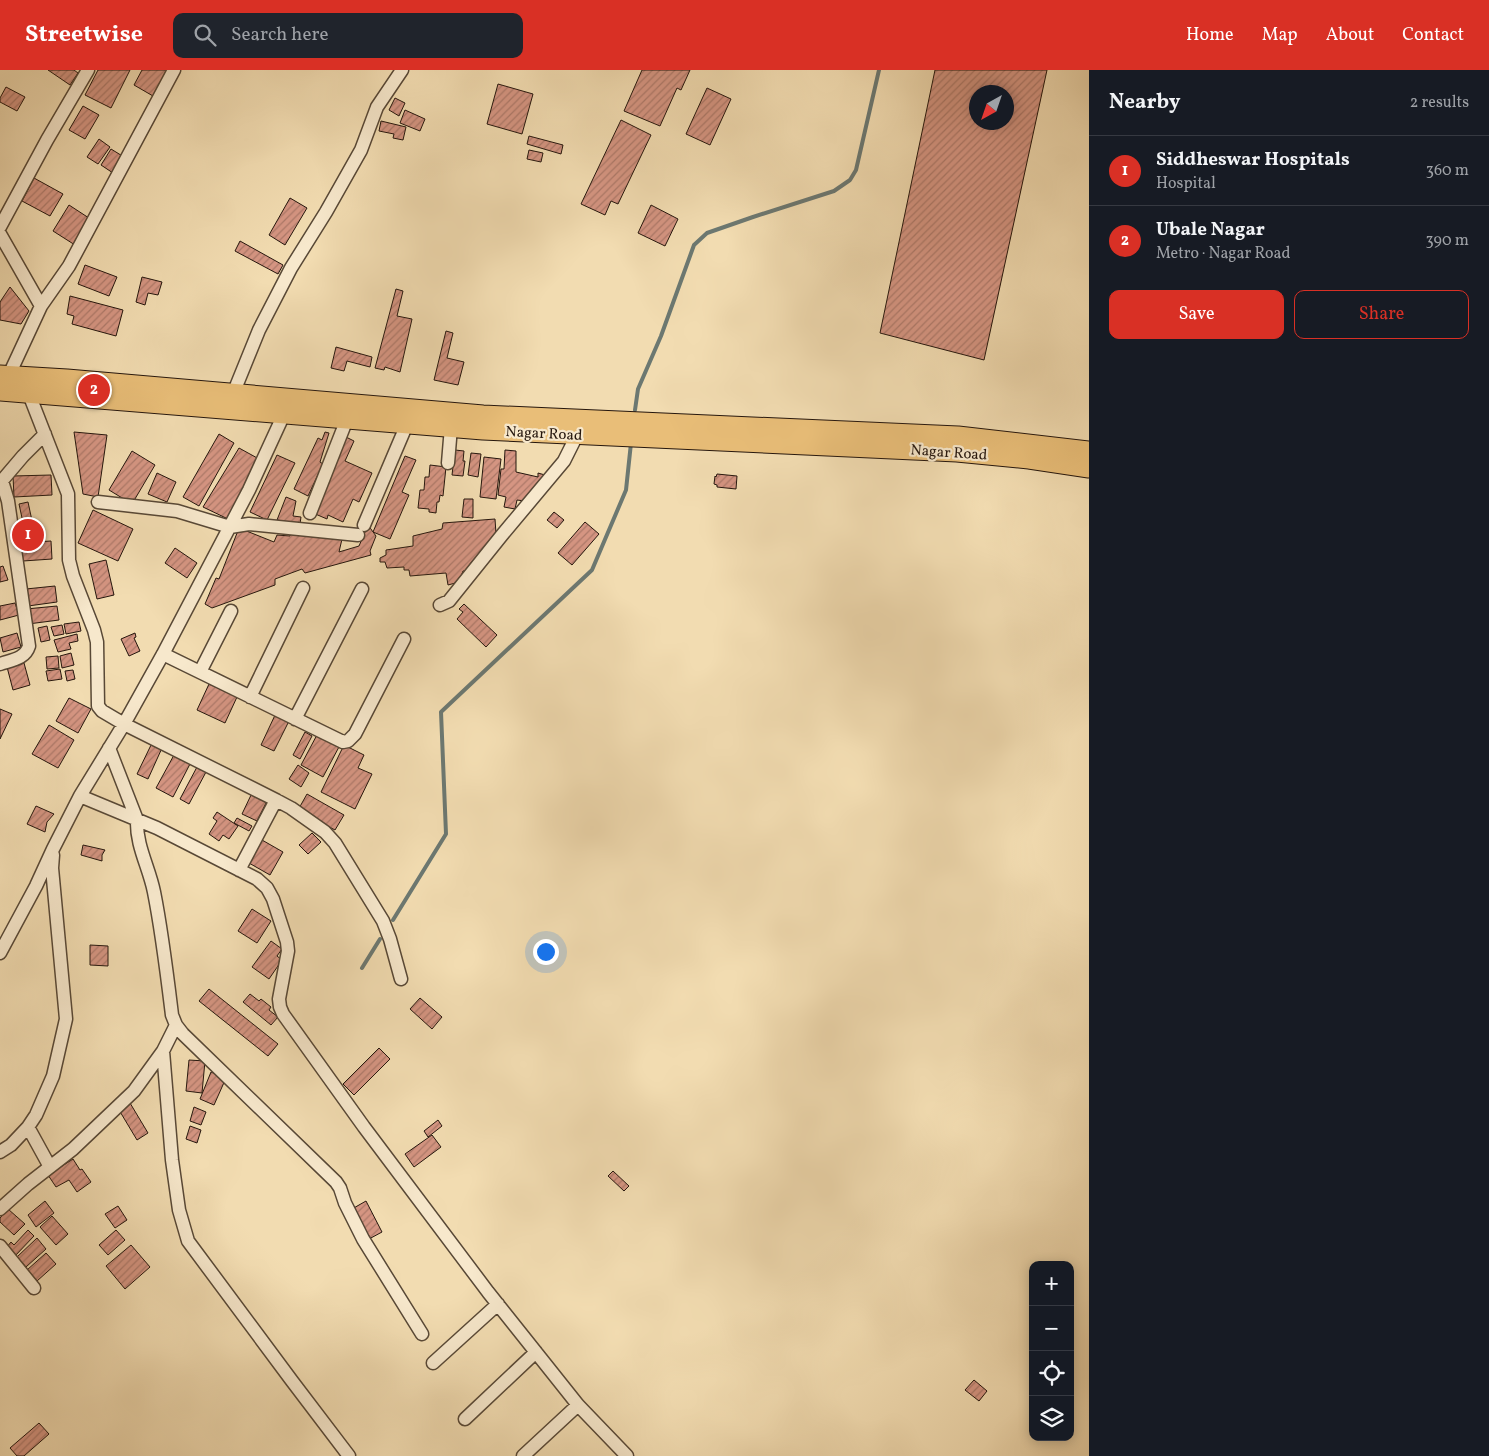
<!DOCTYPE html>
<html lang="en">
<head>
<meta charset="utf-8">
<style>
	:root { --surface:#171b24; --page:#20242c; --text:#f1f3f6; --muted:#9ea1a6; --line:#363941; --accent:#d93025 }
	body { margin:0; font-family:Vollkorn,serif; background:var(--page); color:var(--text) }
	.controls { position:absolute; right:15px; bottom:15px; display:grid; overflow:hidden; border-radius:10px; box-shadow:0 2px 12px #0003 }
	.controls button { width:45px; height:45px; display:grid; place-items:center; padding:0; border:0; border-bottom:1px solid var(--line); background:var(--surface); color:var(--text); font:25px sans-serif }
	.compass { position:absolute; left:969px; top:15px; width:45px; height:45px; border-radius:50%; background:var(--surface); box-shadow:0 2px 12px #0003; rotate:220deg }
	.you { position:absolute; left:545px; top:881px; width:18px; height:18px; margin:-12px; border:4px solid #fff; border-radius:50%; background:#1a73e8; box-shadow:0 0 0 8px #1a73e833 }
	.badge { display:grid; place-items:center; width:32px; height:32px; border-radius:50%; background:var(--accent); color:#fff; font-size:16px; font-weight:700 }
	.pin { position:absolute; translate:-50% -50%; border:2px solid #fff; box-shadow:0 1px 5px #0006 }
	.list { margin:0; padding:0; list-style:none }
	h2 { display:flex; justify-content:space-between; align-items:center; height:65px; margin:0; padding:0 20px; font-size:21px }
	h2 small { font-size:16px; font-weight:400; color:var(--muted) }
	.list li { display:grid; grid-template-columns:32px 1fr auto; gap:15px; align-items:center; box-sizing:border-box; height:70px; padding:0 20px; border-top:1px solid var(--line) }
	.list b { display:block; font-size:19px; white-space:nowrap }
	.list p { margin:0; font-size:16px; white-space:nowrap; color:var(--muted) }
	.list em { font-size:16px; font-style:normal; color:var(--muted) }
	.actions { display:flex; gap:10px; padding:15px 20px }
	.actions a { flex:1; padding:11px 0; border:1px solid var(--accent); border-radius:10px; text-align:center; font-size:18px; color:var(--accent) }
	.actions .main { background:var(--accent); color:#fff }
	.icon { flex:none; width:28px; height:28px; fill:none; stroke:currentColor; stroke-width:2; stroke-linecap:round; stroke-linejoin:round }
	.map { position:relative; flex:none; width:1089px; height:1386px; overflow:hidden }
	header { display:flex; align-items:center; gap:30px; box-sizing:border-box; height:70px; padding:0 25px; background:var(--accent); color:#fff }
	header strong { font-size:24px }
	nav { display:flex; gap:28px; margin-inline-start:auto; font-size:18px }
	.search { width:350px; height:45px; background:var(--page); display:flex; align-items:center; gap:12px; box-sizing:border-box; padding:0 18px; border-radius:10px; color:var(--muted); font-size:19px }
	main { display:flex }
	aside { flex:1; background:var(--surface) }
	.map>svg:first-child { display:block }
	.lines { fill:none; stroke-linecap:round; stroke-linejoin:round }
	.stream { stroke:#6c7871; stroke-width:4 }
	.building { fill:url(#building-hatch); stroke:#25160d; fill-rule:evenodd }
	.minor-casing { stroke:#584836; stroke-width:15 }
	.highway-casing { stroke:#25160d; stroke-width:21 }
	.minor { stroke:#f7e8cc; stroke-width:12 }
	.highway { stroke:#e9be78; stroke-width:19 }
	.labels { text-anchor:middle; stroke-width:4.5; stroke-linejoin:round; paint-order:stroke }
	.street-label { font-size:15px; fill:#25160d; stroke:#f7e8cc }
</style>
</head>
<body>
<header>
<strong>Streetwise</strong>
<div class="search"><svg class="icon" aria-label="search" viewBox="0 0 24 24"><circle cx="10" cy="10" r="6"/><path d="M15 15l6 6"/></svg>Search here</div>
<nav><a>Home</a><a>Map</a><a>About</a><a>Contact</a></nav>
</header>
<main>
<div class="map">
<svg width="1089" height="1386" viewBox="0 0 1089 1386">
	<defs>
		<pattern id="building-hatch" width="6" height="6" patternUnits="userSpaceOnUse" patternTransform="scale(1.25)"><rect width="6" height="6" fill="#d59582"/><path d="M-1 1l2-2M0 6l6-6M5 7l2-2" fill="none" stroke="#ad7969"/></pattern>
	</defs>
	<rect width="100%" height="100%" fill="#f2dcb1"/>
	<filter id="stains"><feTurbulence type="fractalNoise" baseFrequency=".004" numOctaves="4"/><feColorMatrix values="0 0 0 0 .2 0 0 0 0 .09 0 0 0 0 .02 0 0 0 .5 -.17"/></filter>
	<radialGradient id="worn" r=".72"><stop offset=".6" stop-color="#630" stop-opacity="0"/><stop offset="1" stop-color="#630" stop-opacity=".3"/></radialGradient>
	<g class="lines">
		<!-- stream -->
		<path class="stream" d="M635 340 638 319 661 266 694 175 707 163 753 147 834 121 850 110 856 100 879 0
			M393 850 446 764 441 642 592 500 626 420 631 373
			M362 898 380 869"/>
	</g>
	<!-- building -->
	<path class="building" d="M48 0H74L78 3 70 15Z
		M98 0H130L111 38 85 25Z
		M142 0H167L153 26 134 15Z
		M642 0H690L681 20 677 18 660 56 624 41Z
		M935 0H1047L984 290 880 263ZM976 22H1006V52H976Z
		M498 14 533 24 522 64 487 54Z
		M6 17 25 27 17 41 0 32V28Z
		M707 18 731 29 710 75 686 64Z
		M395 28 405 33 399 46 389 40Z
		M83 36 99 45 85 69 69 60Z
		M405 40 425 49 420 61 400 53Z
		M621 50 651 65 618 134 611 131 605 145 581 134Z
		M381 51 406 57 403 70 393 68 394 64 379 61Z
		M529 66 563 75 561 84 527 74Z
		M99 69 110 77 98 94 87 87Z
		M111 79 124 87 113 103 101 95Z
		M529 80 543 83 541 92 527 89Z
		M34 108 63 124 50 146 22 131Z
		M290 128 307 138 285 175 269 165Z
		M69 135 92 150 75 175 53 161Z
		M651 135 678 149 665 176 638 163Z
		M240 171 283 195 278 204 235 181Z
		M85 195 117 207 109 226 78 214Z
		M142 207 162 212 158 225 148 223 145 235 136 232Z
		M10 217 29 241 21 254 0 250V232Z
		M396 219 403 221 397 246 412 249 400 302 385 297 384 300 375 298Z
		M70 226 123 240 116 266 72 254 74 246 67 244Z
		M446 261 453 263 447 288 464 292 458 315 434 310Z
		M336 277 372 287 370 297 347 291 344 301 331 298Z
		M74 362 107 365 98 427 83 424Z
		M325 362 329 363 320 392 323 394 308 426 294 419 318 368 322 370Z
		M219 364 234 373 199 436 183 427Z
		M346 367 354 371 345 391 372 403 359 432 353 429 343 452 328 445 327 449 313 443Z
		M239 378 259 389 228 449 203 437Z
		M455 380 464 381 463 391H465L463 406 452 405Z
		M505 380 516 381V402L538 407V403L545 405 525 431 517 430 515 439 504 437 506 427 498 425 501 399H504Z
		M132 381 155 395 132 434 109 420Z
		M471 383 481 384 478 407 468 405Z
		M277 385 295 393 267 450 250 442Z
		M405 386 416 390 402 422 409 425 390 469 373 462Z
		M484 387 501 389 496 429 480 427Z
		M430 395 446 397 443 426 440 425 439 432H437L436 443 429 442V439L418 438 420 420H424L425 407H429Z
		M157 403 176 412 167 432 148 424Z
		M717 404 737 406 736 419 717 417V415L714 414 715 406 716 407Z
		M51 405 52 425 14 427 13 406Z
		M286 427 296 431 293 446 301 447 300 454 277 450Z
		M464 429H473V448L462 447Z
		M28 432 34 460 25 462 19 434Z
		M93 440 133 459 118 491 78 473Z
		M554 442 564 450 557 458 547 450Z
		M495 449 496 464 470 494V501H463L459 512 448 515 446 503 410 506 409 500H404V497L387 498 385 492H380V488L386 485V480L413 476V466L442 459 443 453Z
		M585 452 599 464 572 495 558 483Z
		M368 455 376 466 370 481 371 485 305 503 302 499 275 509V515L212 538 205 534 216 508 219 509 239 458 274 472 277 465 290 466V463L342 469 339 482 359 476Z
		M51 471 52 489 23 491 21 473Z
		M175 478 197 493 187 508 165 493Z
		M106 490 114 525 97 529 89 494Z
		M3 496 8 510 0 512V497Z
		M55 516 57 532 28 536 26 519Z
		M15 533 19 545 0 550V536Z
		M464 534 497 565 486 577 457 549 463 542 459 539Z
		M57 536 59 550 28 554 26 539Z
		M79 552 81 561 66 564 64 554Z
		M62 555 64 564 54 566 51 557Z
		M47 556 50 570 41 572 38 558Z
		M17 563 21 577 3 582 0 568Z
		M135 563 136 567 134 568 140 581 129 586 121 569Z
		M77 564 78 571 69 573 71 579 58 582 54 570Z
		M71 583 74 595 62 598 60 586Z
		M58 586 59 598 47 599 46 587Z
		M24 593 30 615 13 620 7 597Z
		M60 599 62 609 48 611 46 601Z
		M73 600 75 609 67 611 65 601Z
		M209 614 237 627 225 653 197 640Z
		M69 628 91 639 78 663 56 651Z
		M0 639 12 644 0 669Z
		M276 643 290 649 274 681 261 675Z
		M49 655 74 670 58 698 32 684Z
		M305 662 312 666 300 689 293 685Z
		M318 663 340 675 323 707 301 695Z
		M152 673 162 678 148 709 137 704Z
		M344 675 364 685 358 698 372 704 355 739 321 722Z
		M174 685 190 694 173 727 156 718Z
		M298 695 309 703 301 717 289 709Z
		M197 697 206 702 189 734 180 729Z
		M252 723 267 731 257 751 242 744Z
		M307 724 344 745 335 760 298 740Z
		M36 736 54 744 47 752 45 762 27 754Z
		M217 742 238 756 229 769 223 765 219 771 209 764 217 751 213 748Z
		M237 748 252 756 249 761 234 753Z
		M312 763 321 772 308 784 299 775Z
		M262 770 283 782 270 805 249 793Z
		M83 775 105 780 102 785V791L81 785Z
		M252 839 271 851 257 873 238 861Z
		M271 871 282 879 277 886 282 890 269 909 252 897Z
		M90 875 108 876V896L90 895Z
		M209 919 278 974 268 986 199 931Z
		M250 924 259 931 261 929 271 937 269 940 278 947 271 955 243 932Z
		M420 928 442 947 432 959 410 939Z
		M379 978 390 989 354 1025 343 1014Z
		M189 990 205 991 202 1023 186 1021Z
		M211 1002 226 1008 214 1035 200 1029Z
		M130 1033 148 1063 137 1070 119 1040Z
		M194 1037 206 1042 201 1055 190 1051Z
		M438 1050 442 1056 428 1067 424 1061Z
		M190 1056 201 1060 197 1073 186 1069Z
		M432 1065 441 1077 414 1097 405 1084Z
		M73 1089 80 1100 82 1099 91 1112 77 1122 69 1110 56 1117 48 1105Z
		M613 1101 629 1116 624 1121 608 1106Z
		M45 1131 54 1143 36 1157 28 1145Z
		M366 1131 382 1162 369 1169 352 1139Z
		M118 1136 127 1150 115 1158 105 1144Z
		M8 1139 25 1154 14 1165 0 1152V1148Z
		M52 1146 68 1164 56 1175 40 1157Z
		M28 1160 34 1166 15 1186 6 1178 11 1172 14 1175Z
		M116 1160 125 1170 108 1185 99 1175Z
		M37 1168 46 1179 26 1197 17 1187Z
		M131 1175 150 1197 125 1219 106 1196Z
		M46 1183 56 1194 37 1211 27 1200Z
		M974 1310 987 1321 979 1331 965 1320Z
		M39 1353 49 1364 24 1386H17L10 1378Z"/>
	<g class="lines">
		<defs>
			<path id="minor" d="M0 157 47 70 88 0
				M0 164 41 236
				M8 313 9 305 41 236 69 196 174 0
				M29 324 68 424 69 490 73 506 94 560 97 572 98 636 102 641 124 654 276 730 291 738 325 762 335 773 383 851 390 869 401 909
				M233 324 259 260 291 198 326 142 361 80 377 37 402 0
				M448 393 451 357
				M0 413 23 386 45 364
				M98 432 177 441 230 457 249 454 358 465
				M310 443 347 349
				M364 455 407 354
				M440 535 449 531 502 465 564 391 574 371 579 364
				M163 584 343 672 348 671 355 664 404 569
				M0 594C12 590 25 589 29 576L8 431 2 411
				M200 602 231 541
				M250 627 303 518
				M295 649 362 519
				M109 678 137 750C136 776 149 797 154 822 162 862 167 904 172 945L176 955 183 964 336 1112 340 1118 345 1133 363 1169 422 1264
				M80 726 157 758 257 809 267 818 273 829 287 872 288 881 279 929 280 937 283 944 364 1057 488 1222 578 1335 627 1386
				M239 800 276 730
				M0 883 36 816 53 779 80 726 124 654 163 584 249 420 284 344
				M163 981 172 1090 179 1140 188 1171 292 1311 349 1386
				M28 1057 50 1097
				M0 1082 11 1075 28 1057 36 1045 53 1006 66 949 52 798 53 785
				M0 1139 28 1114 73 1079 134 1021 163 981 176 955
				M0 1176 34 1218
				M433 1293 498 1234
				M465 1349 536 1282
				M523 1386 578 1335"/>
			<path id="highway" d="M0 305 67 309 483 345 958 366 1089 381
				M0 321 483 360 957 382 1029 389 1089 398"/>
		</defs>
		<!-- minor casing -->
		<use href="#minor" class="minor-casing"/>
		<!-- highway casing -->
		<use href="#highway" class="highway-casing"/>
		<!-- minor -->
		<use href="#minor" class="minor"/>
		<!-- highway -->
		<use href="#highway" class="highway"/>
	</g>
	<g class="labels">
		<!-- street labels -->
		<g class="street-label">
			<text transform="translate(544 363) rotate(3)" y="5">Nagar Road</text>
			<text transform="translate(949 382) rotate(4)" y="5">Nagar Road</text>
		</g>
	</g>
	<rect width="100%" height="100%" filter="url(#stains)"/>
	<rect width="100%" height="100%" fill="url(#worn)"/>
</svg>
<div class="controls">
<button>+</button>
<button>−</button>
<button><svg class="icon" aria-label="locate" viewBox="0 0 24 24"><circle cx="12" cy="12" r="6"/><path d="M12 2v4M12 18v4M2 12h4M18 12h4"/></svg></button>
<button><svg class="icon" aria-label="layers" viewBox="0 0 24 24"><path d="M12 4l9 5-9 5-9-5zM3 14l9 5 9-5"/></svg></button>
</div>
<svg class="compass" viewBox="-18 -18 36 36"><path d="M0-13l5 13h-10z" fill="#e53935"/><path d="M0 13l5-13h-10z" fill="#9ea1a6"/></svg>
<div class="you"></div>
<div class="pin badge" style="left:28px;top:465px">1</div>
<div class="pin badge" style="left:94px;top:320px">2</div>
</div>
<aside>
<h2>Nearby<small>2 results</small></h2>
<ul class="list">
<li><span class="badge">1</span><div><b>Siddheswar Hospitals</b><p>Hospital</p></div><em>360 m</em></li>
<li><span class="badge">2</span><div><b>Ubale Nagar</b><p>Metro · Nagar Road</p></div><em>390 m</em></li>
</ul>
<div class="actions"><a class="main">Save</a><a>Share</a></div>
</aside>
</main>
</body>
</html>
